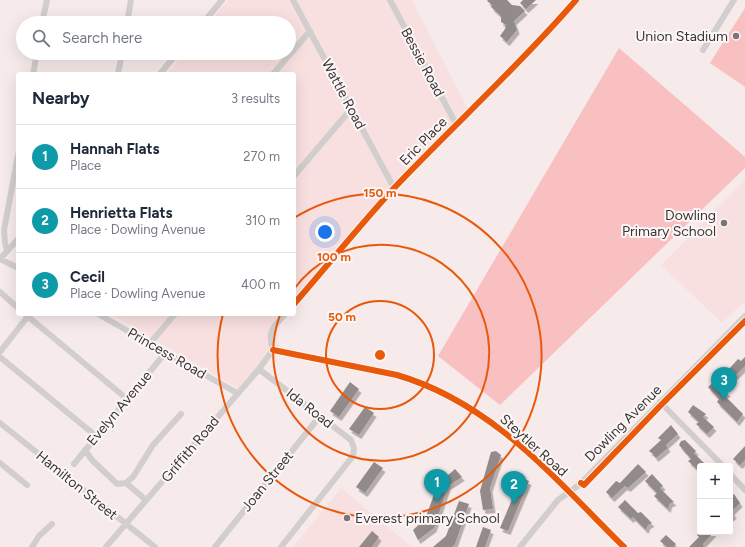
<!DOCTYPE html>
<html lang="en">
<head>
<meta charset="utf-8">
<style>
	:root { --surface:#fff; --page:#f6f6f7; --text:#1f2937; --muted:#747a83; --line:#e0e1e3; --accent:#7e7474 }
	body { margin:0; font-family:Figtree,sans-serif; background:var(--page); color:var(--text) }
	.controls { position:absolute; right:12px; bottom:12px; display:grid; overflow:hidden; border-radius:4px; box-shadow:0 4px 16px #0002 }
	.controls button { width:36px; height:36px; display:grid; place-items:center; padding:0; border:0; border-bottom:1px solid var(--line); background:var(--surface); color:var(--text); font:20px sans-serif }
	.you { position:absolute; left:325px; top:232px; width:14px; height:14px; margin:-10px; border:3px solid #fff; border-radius:50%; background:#1a73e8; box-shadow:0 0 0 6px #1a73e833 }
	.badge { display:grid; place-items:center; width:26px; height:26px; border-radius:50%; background:var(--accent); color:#fff; font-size:13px; font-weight:700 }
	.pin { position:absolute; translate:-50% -33px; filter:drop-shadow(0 1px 2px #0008) }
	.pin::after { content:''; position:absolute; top:21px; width:14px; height:12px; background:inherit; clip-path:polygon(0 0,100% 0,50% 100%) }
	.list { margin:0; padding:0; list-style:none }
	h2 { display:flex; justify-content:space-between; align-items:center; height:52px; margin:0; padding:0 16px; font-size:17px }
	h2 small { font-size:13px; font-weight:400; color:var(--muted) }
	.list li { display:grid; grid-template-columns:26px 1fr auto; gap:12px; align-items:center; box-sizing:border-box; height:64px; padding:0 16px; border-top:1px solid var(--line) }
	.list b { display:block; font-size:15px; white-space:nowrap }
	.list p { margin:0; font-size:13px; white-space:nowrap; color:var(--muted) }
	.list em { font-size:13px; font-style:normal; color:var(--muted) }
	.icon { flex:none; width:22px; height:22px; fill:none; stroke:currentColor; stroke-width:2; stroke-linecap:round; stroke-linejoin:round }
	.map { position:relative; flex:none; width:745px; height:547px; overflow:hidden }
	.search { position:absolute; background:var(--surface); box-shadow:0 4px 16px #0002; left:16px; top:16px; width:280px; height:44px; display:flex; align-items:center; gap:10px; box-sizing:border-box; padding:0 14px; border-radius:22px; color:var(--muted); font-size:15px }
	.panel { position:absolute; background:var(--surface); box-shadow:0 4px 16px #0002; left:16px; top:72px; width:280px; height:244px; border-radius:4px }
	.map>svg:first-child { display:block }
	.built { fill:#f9e0e0 }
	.green { fill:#f9c0c2 }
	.building { fill:#938a8a; filter:url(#shadow) }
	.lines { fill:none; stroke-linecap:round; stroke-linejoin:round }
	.street { stroke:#d2cece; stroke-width:6 }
	.cycleway-casing { stroke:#fcf7f7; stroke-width:8 }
	.cycleway { stroke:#e8590c; stroke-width:6 }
	.ring { fill:none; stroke:#e8590c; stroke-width:2 }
	.poi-dot { fill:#7e7474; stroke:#fcf7f7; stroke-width:1.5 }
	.labels { text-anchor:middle; stroke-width:4; stroke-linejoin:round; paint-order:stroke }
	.poi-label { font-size:14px; fill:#3d3434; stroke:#fcf7f7; text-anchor:end }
	.street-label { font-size:14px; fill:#3d3434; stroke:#fcf7f7 }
	.centre { fill:#e8590c; stroke:#fcf7f7; stroke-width:2 }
	.ring-label { font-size:12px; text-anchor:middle; font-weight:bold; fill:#e8590c; stroke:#fcf7f7; stroke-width:4; stroke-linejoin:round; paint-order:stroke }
</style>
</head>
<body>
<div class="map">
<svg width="745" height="547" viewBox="0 0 745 547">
	<defs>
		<filter id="shadow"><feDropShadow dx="2.5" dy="4" stdDeviation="0" flood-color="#0004"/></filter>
	</defs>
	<rect width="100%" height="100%" fill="#f7eaea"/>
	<!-- built -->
	<path class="built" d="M228 0H412L469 111 294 303V74H167L185 53H289V23H209Z
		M745 180V301L722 323 661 265Z
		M111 314H284L281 318 277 340 280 346 239 389Z
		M341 488 412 547H293Z"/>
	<!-- green -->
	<path class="green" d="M745 8V87L710 63Z
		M619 48 745 157V168L500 405 438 356Z"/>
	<!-- building -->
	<path class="building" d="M488 0H507L512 5 520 6 525 11 514 21 517 30 507 42 500 36 505 29 506 25 501 22V16L491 7 492 5 487 1Z
		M523 0H536L526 9 520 3Z
		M745 357V366L735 376 729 369 738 359 741 361Z
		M715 381 728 393 724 395 743 414 737 422 717 402 719 399 708 387Z
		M350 382 359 389 339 417 330 411Z
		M693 405 706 414 703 417 714 427 707 434 696 424 699 422 688 412Z
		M365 407 374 413 359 435 349 429Z
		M671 425 678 434 666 445 668 448 656 458 653 454 649 451 661 440 658 438Z
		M685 440 696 451 694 453 707 466H700V472L688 461 691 459 679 445 681 441Z
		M745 446V460L740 465 733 459Z
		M496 451 501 455 490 488 493 509 483 510 480 491 491 452Z
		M374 462 383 468 365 493 356 487Z
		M638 464 646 472 628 488 625 486 612 498 606 492 616 481 620 483Z
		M455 469 462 477 448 486 434 528 418 540 413 530 425 519 438 484Z
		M652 474 663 486 660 488 674 502 670 503 668 509 654 496 657 493 645 481Z
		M521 478 529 481 508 531 500 528Z
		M734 494 740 503 732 511 734 515 730 518V498Z
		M625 500 638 513 641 512 652 523 648 525 646 530 633 517 631 519 618 507Z
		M459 501 469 504 455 544 452 547H433L446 536Z
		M483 527 491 530 485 547H476Z
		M372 531 379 537 372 547H359Z
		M700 532H714L703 544 704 546 703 547H689L699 537 697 535Z
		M666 535 676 544 674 546 675 547H667L660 541Z"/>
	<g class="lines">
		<!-- street -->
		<path class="street" d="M293 0 394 188
			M390 0 456 124
			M42 23 47 0
			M127 23 131 0
			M203 23 222 0
			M703 50 734 0
			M33 74 37 53
			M118 74 122 53
			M160 74 177 53
			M273 74 310 31
			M294 176 351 109
			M7 251 5 243 4 230 18 155
			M0 259 18 239
			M0 259 18 268
			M0 292 18 308
			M294 304C328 265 360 225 395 187 455 124 519 66 576 0
			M25 314 127 399
			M98 314 237 393
			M150 343 175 314
			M273 350 397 375C493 403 555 479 624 547
			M273 350C267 331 273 328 285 314
			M0 352 28 316
			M0 357 96 436
			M259 369 351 440 354 448 353 456 281 547
			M660 402 723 466
			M0 423 155 547
			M85 450 92 460 114 481 117 484 126 483 133 477 153 445 181 414
			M0 463 27 485
			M74 464 166 352
			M730 474 745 490
			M126 483 146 500
			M32 547 39 536 52 524
			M106 547 259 369 273 350
			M215 547 320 416
			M520 547 558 500 579 485 745 316"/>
		<defs>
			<path id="cycleway" d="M294 304C328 265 360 225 395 187 455 124 519 66 576 0
				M273 350 397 375C493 403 555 479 624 547
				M581 483 584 485 660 406 745 321"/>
		</defs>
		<!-- cycleway casing -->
		<use href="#cycleway" class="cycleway-casing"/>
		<!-- cycleway -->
		<use href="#cycleway" class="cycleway"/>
	</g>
	<!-- distance rings -->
	<g class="ring">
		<circle cx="380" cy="355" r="54"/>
		<path d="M294 289A108 108 0 1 1 280 315"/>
		<path d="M294 218A162 162 0 1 1 223 314"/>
	</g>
	<!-- markers -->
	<g class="poi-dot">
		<circle cx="736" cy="36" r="4"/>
		<circle cx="724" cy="223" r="4"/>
		<circle cx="347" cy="518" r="4"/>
	</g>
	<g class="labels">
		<!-- poi labels -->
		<g class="poi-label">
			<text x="728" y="41">Union Stadium</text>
			<text x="716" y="220">Dowling<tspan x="716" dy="16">Primary School</tspan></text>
			<text x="355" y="523" text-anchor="start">Everest primary School</text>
		</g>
		<!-- street labels -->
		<g class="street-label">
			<text transform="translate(423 62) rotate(62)" y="5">Bessie Road</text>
			<text transform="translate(344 94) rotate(62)" y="5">Wattle Road</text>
			<text transform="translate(423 141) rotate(-46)" y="5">Eric Place</text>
			<text transform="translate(167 353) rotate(30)" y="5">Princess Road</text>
			<text transform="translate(119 408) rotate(-50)" y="5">Evelyn Avenue</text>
			<text transform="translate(310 408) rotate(38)" y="5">Ida Road</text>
			<text transform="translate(623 423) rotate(-45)" y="5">Dowling Avenue</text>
			<text transform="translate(534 445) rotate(42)" y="5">Steytler Road</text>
			<text transform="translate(190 449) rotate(-50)" y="5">Griffith Road</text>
			<text transform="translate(267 481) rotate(-51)" y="5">Joan Street</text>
			<text transform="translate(77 485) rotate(39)" y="5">Hamilton Street</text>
		</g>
	</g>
	<circle cx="380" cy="355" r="6" class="centre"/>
	<g class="ring-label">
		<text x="380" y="197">150 m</text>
		<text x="334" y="261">100 m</text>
		<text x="342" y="321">50 m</text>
	</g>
</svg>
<div class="controls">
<button>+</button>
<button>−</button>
</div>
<div class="you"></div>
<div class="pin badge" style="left:437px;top:502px;background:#0f9aa8">1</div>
<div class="pin badge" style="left:514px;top:504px;background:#0f9aa8">2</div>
<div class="pin badge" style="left:724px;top:400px;background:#0f9aa8">3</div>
<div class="search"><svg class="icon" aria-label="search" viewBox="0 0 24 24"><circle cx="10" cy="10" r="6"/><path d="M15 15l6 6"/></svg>Search here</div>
<section class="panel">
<h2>Nearby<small>3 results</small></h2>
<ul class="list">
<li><span class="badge" style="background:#0f9aa8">1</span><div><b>Hannah Flats</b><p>Place</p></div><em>270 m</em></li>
<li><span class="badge" style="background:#0f9aa8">2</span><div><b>Henrietta Flats</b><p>Place · Dowling Avenue</p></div><em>310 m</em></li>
<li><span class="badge" style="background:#0f9aa8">3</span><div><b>Cecil</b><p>Place · Dowling Avenue</p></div><em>400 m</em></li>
</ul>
</section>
</div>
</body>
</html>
